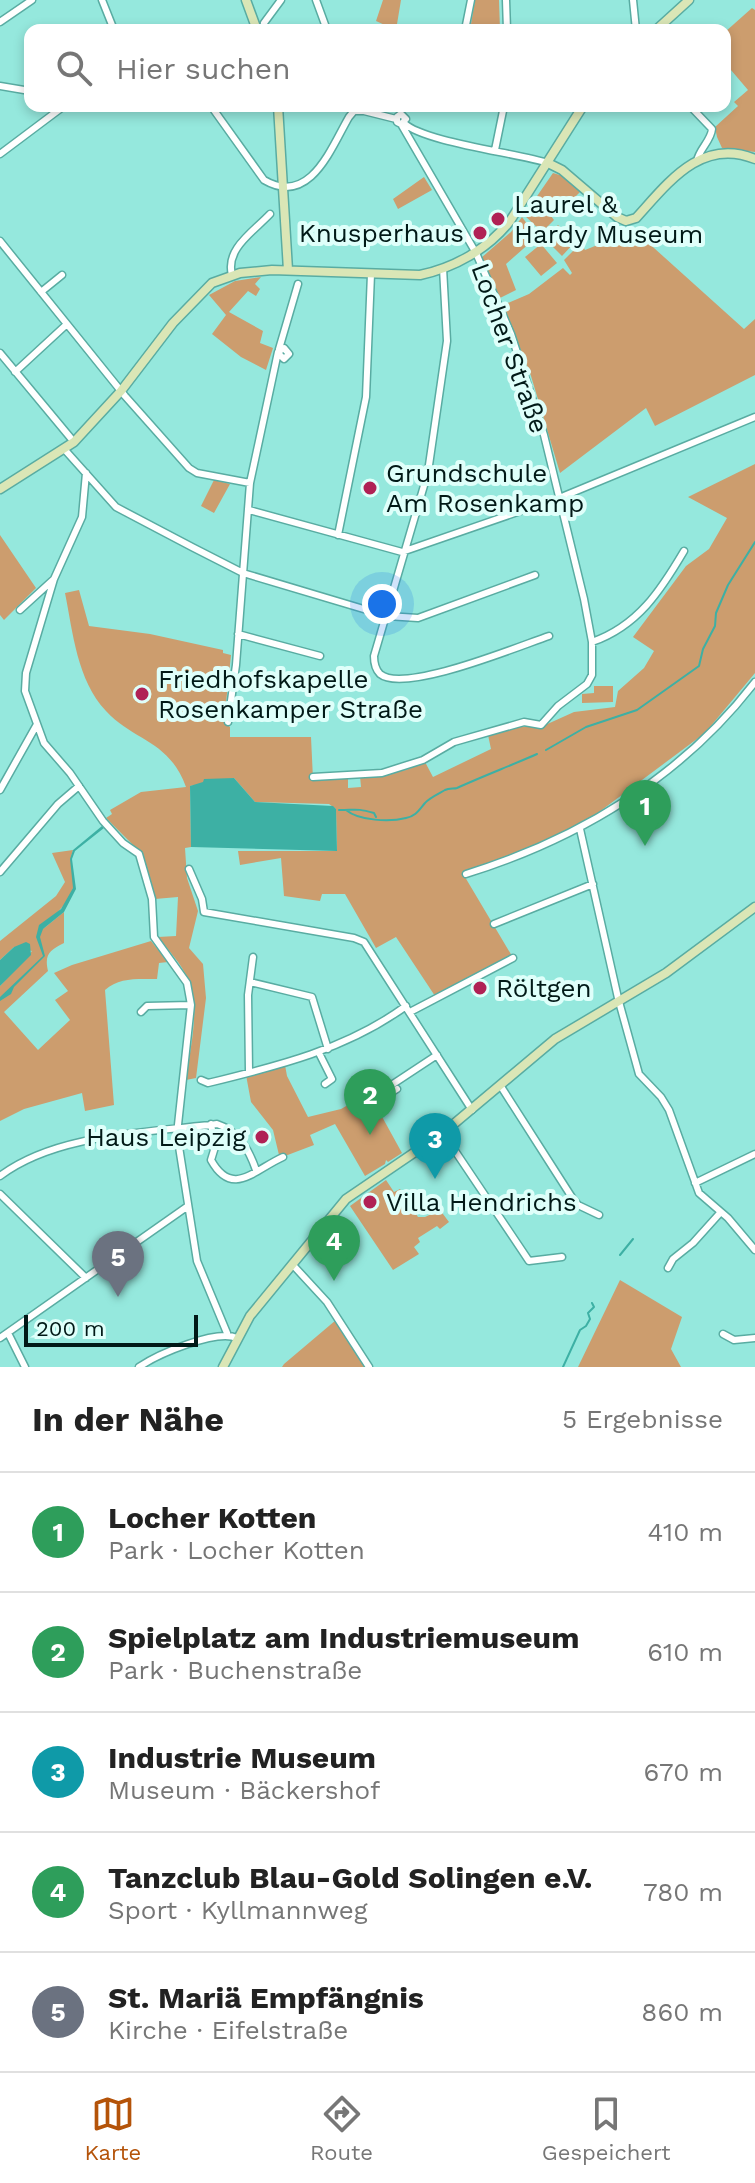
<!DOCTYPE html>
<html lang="de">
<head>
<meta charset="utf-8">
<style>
	:root { --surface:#fff; --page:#f6f6f6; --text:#222; --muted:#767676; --line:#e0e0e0; --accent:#b45309 }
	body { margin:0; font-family:"Work Sans",sans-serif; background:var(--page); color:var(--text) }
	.scale { position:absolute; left:24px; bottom:20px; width:174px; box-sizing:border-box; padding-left:8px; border:4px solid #011917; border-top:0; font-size:22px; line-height:28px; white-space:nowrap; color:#011917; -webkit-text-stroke:6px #dffffa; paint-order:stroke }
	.you { position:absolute; left:382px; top:604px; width:28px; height:28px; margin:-20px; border:6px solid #fff; border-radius:50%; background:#1a73e8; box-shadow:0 0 0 12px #1a73e833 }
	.badge { display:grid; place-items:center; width:52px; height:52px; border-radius:50%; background:var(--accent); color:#fff; font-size:26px; font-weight:700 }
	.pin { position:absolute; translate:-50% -66px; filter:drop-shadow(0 2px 4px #0008) }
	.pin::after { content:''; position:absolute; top:42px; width:28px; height:24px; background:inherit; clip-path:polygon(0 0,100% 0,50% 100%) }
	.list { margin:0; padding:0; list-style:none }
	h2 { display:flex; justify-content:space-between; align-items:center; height:104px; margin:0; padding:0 32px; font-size:34px }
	h2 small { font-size:26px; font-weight:400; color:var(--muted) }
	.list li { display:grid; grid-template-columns:52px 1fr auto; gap:24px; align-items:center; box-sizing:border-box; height:120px; padding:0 32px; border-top:2px solid var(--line) }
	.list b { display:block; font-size:30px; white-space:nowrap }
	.list p { margin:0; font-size:26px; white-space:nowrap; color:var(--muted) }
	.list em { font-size:26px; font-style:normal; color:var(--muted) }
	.icon { flex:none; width:44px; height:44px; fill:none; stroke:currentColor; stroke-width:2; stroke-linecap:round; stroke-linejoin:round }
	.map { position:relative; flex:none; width:755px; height:1367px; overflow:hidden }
	.search { position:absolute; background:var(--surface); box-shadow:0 4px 12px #0003; left:24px; right:24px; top:24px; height:88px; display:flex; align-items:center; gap:20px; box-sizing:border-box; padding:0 28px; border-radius:16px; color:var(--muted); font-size:30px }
	.sheet { height:704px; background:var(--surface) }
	nav { display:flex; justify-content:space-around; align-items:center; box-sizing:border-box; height:112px; border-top:2px solid var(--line); background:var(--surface); font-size:22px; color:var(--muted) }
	nav a { display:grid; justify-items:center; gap:4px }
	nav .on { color:var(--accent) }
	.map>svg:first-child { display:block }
	.green { fill:#cc9d6e }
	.water { fill:#3db0a4 }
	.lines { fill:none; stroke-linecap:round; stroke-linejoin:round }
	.stream { stroke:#3db0a4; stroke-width:2 }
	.street-casing { stroke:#59aca2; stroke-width:9 }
	.secondary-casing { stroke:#59aca2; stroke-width:11 }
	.street { stroke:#fff; stroke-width:6 }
	.secondary { stroke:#dae6b6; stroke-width:8 }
	.poi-dot { fill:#b02155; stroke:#dffffa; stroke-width:3 }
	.labels { text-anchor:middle; stroke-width:8; stroke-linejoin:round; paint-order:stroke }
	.poi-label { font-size:26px; fill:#011917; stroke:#dffffa; text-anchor:start }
	.street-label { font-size:26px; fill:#011917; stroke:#dffffa }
</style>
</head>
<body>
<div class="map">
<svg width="755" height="1367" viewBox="0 0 755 1367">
	<rect width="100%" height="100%" fill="#95e8dd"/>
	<!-- green -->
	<path class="green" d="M383 0H401L396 30 376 21Z
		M475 0H499L500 30H470Z
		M752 8 755 10V152L722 148 717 137 715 127 738 106 734 102 748 90 725 63V32Z
		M553 173 563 176 580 192 568 204 565 202 551 216 554 220 542 232 524 215Z
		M424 177 432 190 398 209 393 199Z
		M522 217 534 233 537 230 540 234 506 264 516 290 500 298 481 258 511 232Z
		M558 225 575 242 562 256 545 239Z
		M623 230 629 235 634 230 744 329 755 319V375L655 426 646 408 560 473 531 376 503 305 529 294 563 268 570 275 572 273 564 260 581 243 585 250 615 238Z
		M541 244 557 263 541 276 525 257Z
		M261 277 255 284 260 289 256 296 248 291 229 312 263 331 260 343 273 348 266 370 241 357 212 334 226 315 209 295 235 281Z
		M755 464V673L705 733 583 824 518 854 462 872 512 956 435 996 396 937 376 948 345 894H322L320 901 284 896 281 858 240 865 238 851H337L336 809 329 804 255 802 234 778 190 786 191 847 185 848 187 878 198 911 189 948 203 964 206 998 196 1078 186 1080C190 1048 201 1008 188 979 181 963 168 950 158 937L176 936 178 897 155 899 143 855 106 818 112 814 110 810 141 792 186 787C169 740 135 742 106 711 77 680 73 633 65 593L79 590 89 626 150 634 223 650V653L231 655 224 722 230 727V737H311L313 779 348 777V788L361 787 360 776 406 770 425 762 433 777 491 749 488 735 514 727 543 726 574 712 615 707 618 691 644 668 654 651 633 637 686 566 709 549 727 518 688 497Z
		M214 480 230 484 214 513 201 506Z
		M0 535 36 588 4 620 0 615Z
		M594 686H613V702L582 703V694L594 693Z
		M73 850C68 863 76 874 73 888 70 904 52 915 43 929L64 912V943C50 950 44 954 48 971L4 1012 38 1050 70 1020 55 1000 68 991 54 973 72 965 151 941 168 962 159 963 157 979C138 979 119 977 105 990L114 1105 85 1111 82 1093 24 1109 0 1121V986L32 951 14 947 0 960V941L56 896 65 882 52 853Z
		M285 1065 287 1076 308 1117 341 1109 369 1093 402 1153 388 1162 386 1160 385 1164 365 1176 335 1124 310 1135 314 1145 285 1156 283 1153 279 1155 273 1130 251 1102 246 1075Z
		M386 1180 394 1192 400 1189 418 1217H425L440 1210 449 1222 440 1229 437 1226 418 1238 420 1242 414 1247 419 1254 393 1270 350 1206Z
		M620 1280 682 1317 671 1349 681 1367H578Z
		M336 1320 366 1367H282L284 1364Z"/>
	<!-- water -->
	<path class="water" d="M234 778 255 802 333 806 336 809 337 851 191 847 190 786 203 782 204 779Z
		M102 826 104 828 75 851 72 859 76 889 64 912 43 929 40 937 45 956 14 987 11 994 0 1001V997L43 956 36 937 39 925 61 909 73 888 70 859 73 850Z
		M26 942 30 944 31 955 0 986V960L14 947Z"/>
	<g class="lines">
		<!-- stream -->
		<path class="stream" d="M546 750 586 727 637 710 699 666 703 649 715 626 716 613 728 585 755 542
			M339 810C357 810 356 808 374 813L376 817
			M346 810C359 821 390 822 406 818 416 816 419 810 425 803 429 798 440 793 445 790 449 788 454 789 457 788 483 776 510 766 537 754
			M620 1255 633 1239
			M563 1367 580 1330 586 1326 590 1319 588 1313 594 1307 592 1303"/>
		<defs>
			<path id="street" d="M102 0 114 30
				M316 0 327 30
				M506 0 507 30
				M633 0 636 30
				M0 22 32 0
				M264 23 281 0
				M465 30 471 0
				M0 86 30 91
				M211 106 264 180C310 207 331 148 349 117L354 111
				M690 106 712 129C711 141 699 149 697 161
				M354 111H364L396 119
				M404 123C423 142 517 153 548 163
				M495 150 504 106
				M0 154 64 106
				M0 241 125 396 189 468 197 473 250 483
				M443 268 447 341 428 472 374 656C374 663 375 669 380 674 404 694 519 646 549 636
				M232 275C225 249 253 232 270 214
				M41 292 62 275
				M279 349 298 284
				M0 353 74 442
				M15 372 67 324
				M65 450 116 507 192 547 243 573 387 616 418 618 535 575
				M86 473 82 517 54 579 26 673 25 691 44 743 70 773 103 821 123 843 139 854 152 899 154 937 187 983 191 1005 177 1134 197 1261 227 1333
				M249 510 402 552 564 496 755 417
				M338 535 366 397 371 274
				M20 610 54 579
				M238 634 320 656
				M592 642C638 626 661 590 684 551
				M228 722 236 665 250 483 278 352 284 348 289 354 284 359 278 353
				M313 777 382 773 423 760 454 742 524 722 541 725 558 706 587 684 592 675V642L584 599 544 435 511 334 476 253 401 124 397 122V117L401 114 406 119 401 124
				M0 790 36 726
				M580 829 618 998 639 1074 661 1097 669 1110 699 1193 728 1218 755 1250
				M189 869 202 899 204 912 354 938 364 942 472 1110
				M0 872 58 804 79 786
				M466 874C579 839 682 777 755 682
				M494 924 593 884
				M250 982 312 997 328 1049
				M141 1012 147 1006 191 1005
				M410 1012 513 958
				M319 1053 332 1079 325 1084
				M249 1071 248 995 253 957
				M201 1080 208 1083C278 1066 347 1049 406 1006
				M500 1085 573 1199 578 1205 599 1215
				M387 1088 437 1055
				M377 1101 397 1089
				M211 1124 215 1147 211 1160C232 1198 254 1170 283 1157
				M443 1133 529 1261 562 1257
				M0 1176C57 1133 148 1133 217 1124 239 1131 249 1150 256 1170
				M695 1183 755 1154
				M0 1194 86 1278
				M292 1264 327 1302 369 1367
				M668 1268 673 1259 693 1243 720 1213
				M8 1333 25 1367
				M723 1334 734 1340 755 1338
				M0 1338 188 1206
				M139 1367C158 1354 216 1329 237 1338"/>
			<path id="secondary" d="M246 0 257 30
				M656 30 689 0
				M278 106 288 270
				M548 163 562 170 617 217 626 221 636 218C668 183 701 137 755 159
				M0 489 74 442 121 391 173 323 212 283 240 273 272 270 420 275C454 268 488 249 510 221L583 106
				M223 1367 250 1316 346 1199 443 1133 555 1039 666 973 755 907"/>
		</defs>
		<!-- street casing -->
		<use href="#street" class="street-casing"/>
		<!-- secondary casing -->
		<use href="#secondary" class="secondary-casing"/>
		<!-- street -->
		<use href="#street" class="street"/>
		<!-- secondary -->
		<use href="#secondary" class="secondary"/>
	</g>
	<!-- markers -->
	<g class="poi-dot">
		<circle cx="498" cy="219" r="8"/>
		<circle cx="480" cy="233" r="8"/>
		<circle cx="370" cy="488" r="8"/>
		<circle cx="142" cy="694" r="8"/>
		<circle cx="480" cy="988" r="8"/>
		<circle cx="262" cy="1137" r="8"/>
		<circle cx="370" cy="1202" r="8"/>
	</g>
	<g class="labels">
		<!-- poi labels -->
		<g class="poi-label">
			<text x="514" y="213">Laurel &amp;<tspan x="514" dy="30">Hardy Museum</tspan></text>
			<text x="464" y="242" text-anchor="end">Knusperhaus</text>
			<text x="386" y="482">Grundschule<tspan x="386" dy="30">Am Rosenkamp</tspan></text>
			<text x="158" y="688">Friedhofskapelle<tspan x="158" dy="30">Rosenkamper Straße</tspan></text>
			<text x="496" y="997">Röltgen</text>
			<text x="246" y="1146" text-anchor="end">Haus Leipzig</text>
			<text x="386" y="1211">Villa Hendrichs</text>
		</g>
		<!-- street labels -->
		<g class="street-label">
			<text transform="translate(510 348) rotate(70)" y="9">Locher Straße</text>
		</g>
	</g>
</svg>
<div class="scale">200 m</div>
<div class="you"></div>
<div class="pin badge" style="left:645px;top:846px;background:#2e9e5b">1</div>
<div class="pin badge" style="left:370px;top:1135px;background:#2e9e5b">2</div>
<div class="pin badge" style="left:435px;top:1179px;background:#0f9aa8">3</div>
<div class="pin badge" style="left:334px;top:1281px;background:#2e9e5b">4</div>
<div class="pin badge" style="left:118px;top:1297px;background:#6b7280">5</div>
<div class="search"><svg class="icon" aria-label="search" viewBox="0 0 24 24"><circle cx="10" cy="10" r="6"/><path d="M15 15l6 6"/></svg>Hier suchen</div>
</div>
<section class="sheet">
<h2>In der Nähe<small>5 Ergebnisse</small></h2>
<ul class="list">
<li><span class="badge" style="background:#2e9e5b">1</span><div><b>Locher Kotten</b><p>Park · Locher Kotten</p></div><em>410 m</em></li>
<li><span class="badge" style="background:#2e9e5b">2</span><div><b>Spielplatz am Industriemuseum</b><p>Park · Buchenstraße</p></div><em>610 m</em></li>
<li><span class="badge" style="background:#0f9aa8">3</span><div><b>Industrie Museum</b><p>Museum · Bäckershof</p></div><em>670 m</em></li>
<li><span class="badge" style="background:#2e9e5b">4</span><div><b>Tanzclub Blau-Gold Solingen e.V.</b><p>Sport · Kyllmannweg</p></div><em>780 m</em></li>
<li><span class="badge" style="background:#6b7280">5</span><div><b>St. Mariä Empfängnis</b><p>Kirche · Eifelstraße</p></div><em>860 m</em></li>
</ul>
</section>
<nav>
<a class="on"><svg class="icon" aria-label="map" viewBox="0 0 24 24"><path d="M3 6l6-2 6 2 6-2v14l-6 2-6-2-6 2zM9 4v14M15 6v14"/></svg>Karte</a>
<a><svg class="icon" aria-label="directions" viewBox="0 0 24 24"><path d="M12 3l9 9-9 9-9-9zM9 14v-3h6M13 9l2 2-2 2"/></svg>Route</a>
<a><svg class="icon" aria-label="saved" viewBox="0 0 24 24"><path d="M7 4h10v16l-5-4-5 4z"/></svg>Gespeichert</a>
</nav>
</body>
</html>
